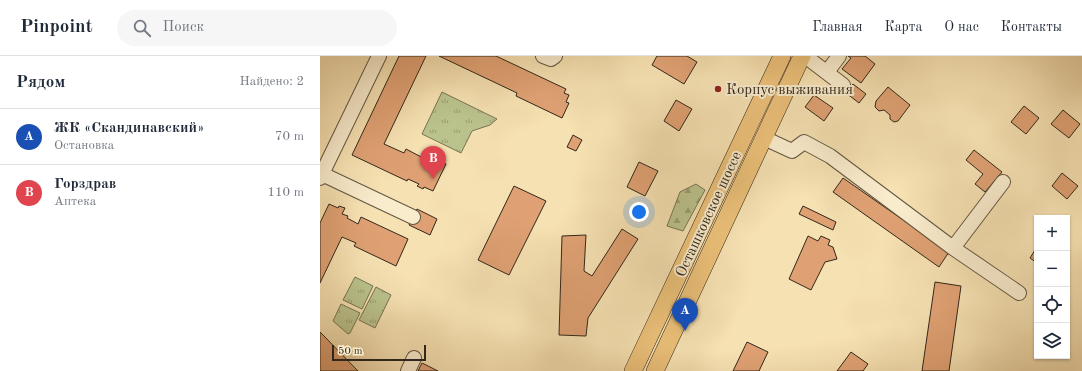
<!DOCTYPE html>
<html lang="ru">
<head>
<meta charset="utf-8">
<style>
	:root { --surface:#fff; --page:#f6f6f7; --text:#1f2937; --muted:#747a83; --line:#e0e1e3; --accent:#8f2418 }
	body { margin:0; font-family:"Old Standard TT",serif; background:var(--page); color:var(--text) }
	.controls { position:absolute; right:12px; bottom:12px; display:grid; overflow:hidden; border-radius:0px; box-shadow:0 1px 3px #0004 }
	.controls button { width:36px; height:36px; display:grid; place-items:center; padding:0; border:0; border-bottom:1px solid var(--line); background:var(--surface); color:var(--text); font:20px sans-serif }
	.scale { position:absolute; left:12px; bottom:10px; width:94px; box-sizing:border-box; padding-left:4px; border:2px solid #32271b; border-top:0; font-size:11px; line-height:14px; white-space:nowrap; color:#32271b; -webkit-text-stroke:3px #f9eccd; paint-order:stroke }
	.you { position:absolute; left:319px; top:156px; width:14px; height:14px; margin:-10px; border:3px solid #fff; border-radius:50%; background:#1a73e8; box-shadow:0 0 0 6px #1a73e833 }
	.badge { display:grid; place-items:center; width:26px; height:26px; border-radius:50%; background:var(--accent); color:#fff; font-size:13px; font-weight:700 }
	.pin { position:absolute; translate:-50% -33px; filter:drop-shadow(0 1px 2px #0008) }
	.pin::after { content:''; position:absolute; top:21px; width:14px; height:12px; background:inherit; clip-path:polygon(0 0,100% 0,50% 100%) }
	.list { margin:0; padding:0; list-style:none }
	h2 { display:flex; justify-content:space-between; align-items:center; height:52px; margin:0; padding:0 16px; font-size:17px }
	h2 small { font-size:13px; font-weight:400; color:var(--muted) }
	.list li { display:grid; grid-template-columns:26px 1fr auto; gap:12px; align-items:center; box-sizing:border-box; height:56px; padding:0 16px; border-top:1px solid var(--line) }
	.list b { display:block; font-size:15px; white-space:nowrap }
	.list p { margin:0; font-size:13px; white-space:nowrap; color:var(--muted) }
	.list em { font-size:13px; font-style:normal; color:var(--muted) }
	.icon { flex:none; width:22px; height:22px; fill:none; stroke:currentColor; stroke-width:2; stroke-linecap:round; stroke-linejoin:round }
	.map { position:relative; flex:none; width:762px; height:315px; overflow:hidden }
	header { display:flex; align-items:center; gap:24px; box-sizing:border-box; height:56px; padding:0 20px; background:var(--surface); border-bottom:1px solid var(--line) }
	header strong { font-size:19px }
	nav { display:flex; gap:22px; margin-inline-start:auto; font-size:14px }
	.search { width:280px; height:36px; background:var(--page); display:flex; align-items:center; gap:10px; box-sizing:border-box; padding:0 14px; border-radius:22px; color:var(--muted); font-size:15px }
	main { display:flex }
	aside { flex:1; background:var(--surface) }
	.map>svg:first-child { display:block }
	.forest { fill:url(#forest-firs); stroke:#767554 }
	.park { fill:url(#park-tufts); stroke:#767554 }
	.building { fill:#dfa173; stroke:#32271b }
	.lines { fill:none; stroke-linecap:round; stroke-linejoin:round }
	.minor-casing { stroke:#635641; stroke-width:16 }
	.major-casing { stroke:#32271b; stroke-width:18 }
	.minor { stroke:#f9eccd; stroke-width:14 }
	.major { stroke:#ebc079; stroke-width:17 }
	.poi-dot { fill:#8f2418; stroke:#f9eccd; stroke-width:1.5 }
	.labels { text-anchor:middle; stroke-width:4; stroke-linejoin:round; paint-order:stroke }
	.poi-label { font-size:15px; fill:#32271b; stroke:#f9eccd; text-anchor:start }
	.street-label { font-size:15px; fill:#32271b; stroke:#f9eccd }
</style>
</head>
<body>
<header>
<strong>Pinpoint</strong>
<div class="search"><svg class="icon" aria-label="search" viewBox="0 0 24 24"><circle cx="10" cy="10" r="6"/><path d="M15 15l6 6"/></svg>Поиск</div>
<nav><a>Главная</a><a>Карта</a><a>О нас</a><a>Контакты</a></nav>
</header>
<main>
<aside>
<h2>Рядом<small>Найдено: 2</small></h2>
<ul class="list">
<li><span class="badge" style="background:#1a4fb4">A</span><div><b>ЖК «Скандинавский»</b><p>Остановка</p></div><em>70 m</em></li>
<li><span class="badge" style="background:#e0444e">B</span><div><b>Горздрав</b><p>Аптека</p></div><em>110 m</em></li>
</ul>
</aside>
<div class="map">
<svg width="762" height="315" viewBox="0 0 762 315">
	<defs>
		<pattern id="forest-firs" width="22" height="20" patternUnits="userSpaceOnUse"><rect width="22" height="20" fill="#bbc38d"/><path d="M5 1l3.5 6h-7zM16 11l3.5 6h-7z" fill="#999e72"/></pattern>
		<pattern id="park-tufts" width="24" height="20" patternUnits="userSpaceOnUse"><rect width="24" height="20" fill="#bbc38d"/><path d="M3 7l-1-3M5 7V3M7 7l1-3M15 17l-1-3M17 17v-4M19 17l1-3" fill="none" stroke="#999e72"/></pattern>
	</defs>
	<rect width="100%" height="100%" fill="#f6e1b2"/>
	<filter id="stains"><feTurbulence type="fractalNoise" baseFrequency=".005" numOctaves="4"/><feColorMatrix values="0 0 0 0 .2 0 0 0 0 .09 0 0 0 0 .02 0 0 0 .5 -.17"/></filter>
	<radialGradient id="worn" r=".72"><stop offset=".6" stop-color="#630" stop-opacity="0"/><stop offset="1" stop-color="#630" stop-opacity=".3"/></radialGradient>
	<!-- forest -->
	<path class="forest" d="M376 128 385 134 363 175 347 170 360 136Z"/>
	<!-- park -->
	<path class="park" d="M122 36 177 63 170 69 152 75 141 97 102 78Z
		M35 221 53 230 42 253 23 244Z
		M56 231 71 239 55 272 39 264Z
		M21 248 40 257 30 277 28 278 13 265Z"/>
	<!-- building -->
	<path class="building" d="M79 0H106L64 88 84 97 86 93 105 103 106 101 111 103 112 101 126 108 113 135 104 131 103 133 97 130 99 128 88 123 87 125 32 99Z
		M119 0H176L246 33 244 37 249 39 246 46 249 47 242 62 196 40 197 37Z
		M337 0H367L377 6 364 28 332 9Z
		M528 0H545L555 8 541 27 522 13 531 2Z
		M533 28 546 38 539 47 526 37Z
		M568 31 590 49 578 65 574 66 570 63V59L564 54 559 55 555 51 556 45Z
		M494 39 513 52 504 65 485 51Z
		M356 44 372 53 359 75 344 65Z
		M704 50 719 62 706 78 691 66Z
		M743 54 760 68 749 82 731 68Z
		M253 79 262 84 256 95 247 91Z
		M654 94 682 116 665 136 655 128 663 118 646 104Z
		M319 106 338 115 325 140 307 131Z
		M742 117 758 130 747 143 732 130Z
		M523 122 629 196 619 211 513 136Z
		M194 130 226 145 189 219 158 204Z
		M9 148 18 152 19 150 25 152 22 158 28 160 27 162 38 168 41 161 88 183 76 210 34 190 36 187 22 181 0 227V167Z
		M483 150 516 166 513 174 479 158Z
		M97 153 117 163 110 179 89 169Z
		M302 173 318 183 268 262 266 280 239 279 242 180 266 179 264 215 272 220Z
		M488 180 498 185 501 180 510 184 508 189 513 191 517 203 505 206 491 234 469 223Z
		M717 191V207L710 202Z
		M615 226 641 230 629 315H602Z
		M0 276 3 279 38 315H0Z
		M427 286 448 296 439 315H413Z
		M531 296 548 308 543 315H517Z
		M102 307 118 315H98Z"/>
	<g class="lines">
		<defs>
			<path id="minor" d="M223 0 231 3 235 0
				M485 0 523 29
				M507 16 519 0
				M444 82 472 95 484 86 510 100 633 192 699 237
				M2 118 93 161
				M0 122 59 0
				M633 192 683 126
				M88 315 94 302"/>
			<path id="major" d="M313 315 462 0
				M335 315 482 0"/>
		</defs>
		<!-- minor casing -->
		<use href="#minor" class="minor-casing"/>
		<!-- major casing -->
		<use href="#major" class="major-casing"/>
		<!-- minor -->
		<use href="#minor" class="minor"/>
		<!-- major -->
		<use href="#major" class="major"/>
	</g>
	<!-- markers -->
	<circle class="poi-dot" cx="398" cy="33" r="4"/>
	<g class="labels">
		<!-- poi labels -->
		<g class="poi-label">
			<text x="406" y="38">Корпус выживания</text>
		</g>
		<!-- street labels -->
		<g class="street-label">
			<text transform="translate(388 158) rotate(-65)" y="5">Осташковское шоссе</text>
		</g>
	</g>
	<rect width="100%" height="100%" filter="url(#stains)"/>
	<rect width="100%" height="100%" fill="url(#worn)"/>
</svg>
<div class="controls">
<button>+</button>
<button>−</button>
<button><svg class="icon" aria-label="locate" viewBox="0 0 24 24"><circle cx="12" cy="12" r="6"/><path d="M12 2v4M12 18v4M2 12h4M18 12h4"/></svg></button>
<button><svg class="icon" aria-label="layers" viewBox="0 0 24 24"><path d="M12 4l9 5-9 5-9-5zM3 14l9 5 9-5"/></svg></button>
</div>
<div class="scale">50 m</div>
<div class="you"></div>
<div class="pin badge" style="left:365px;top:275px;background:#1a4fb4">A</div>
<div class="pin badge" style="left:113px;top:123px;background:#e0444e">B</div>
</div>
</main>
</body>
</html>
